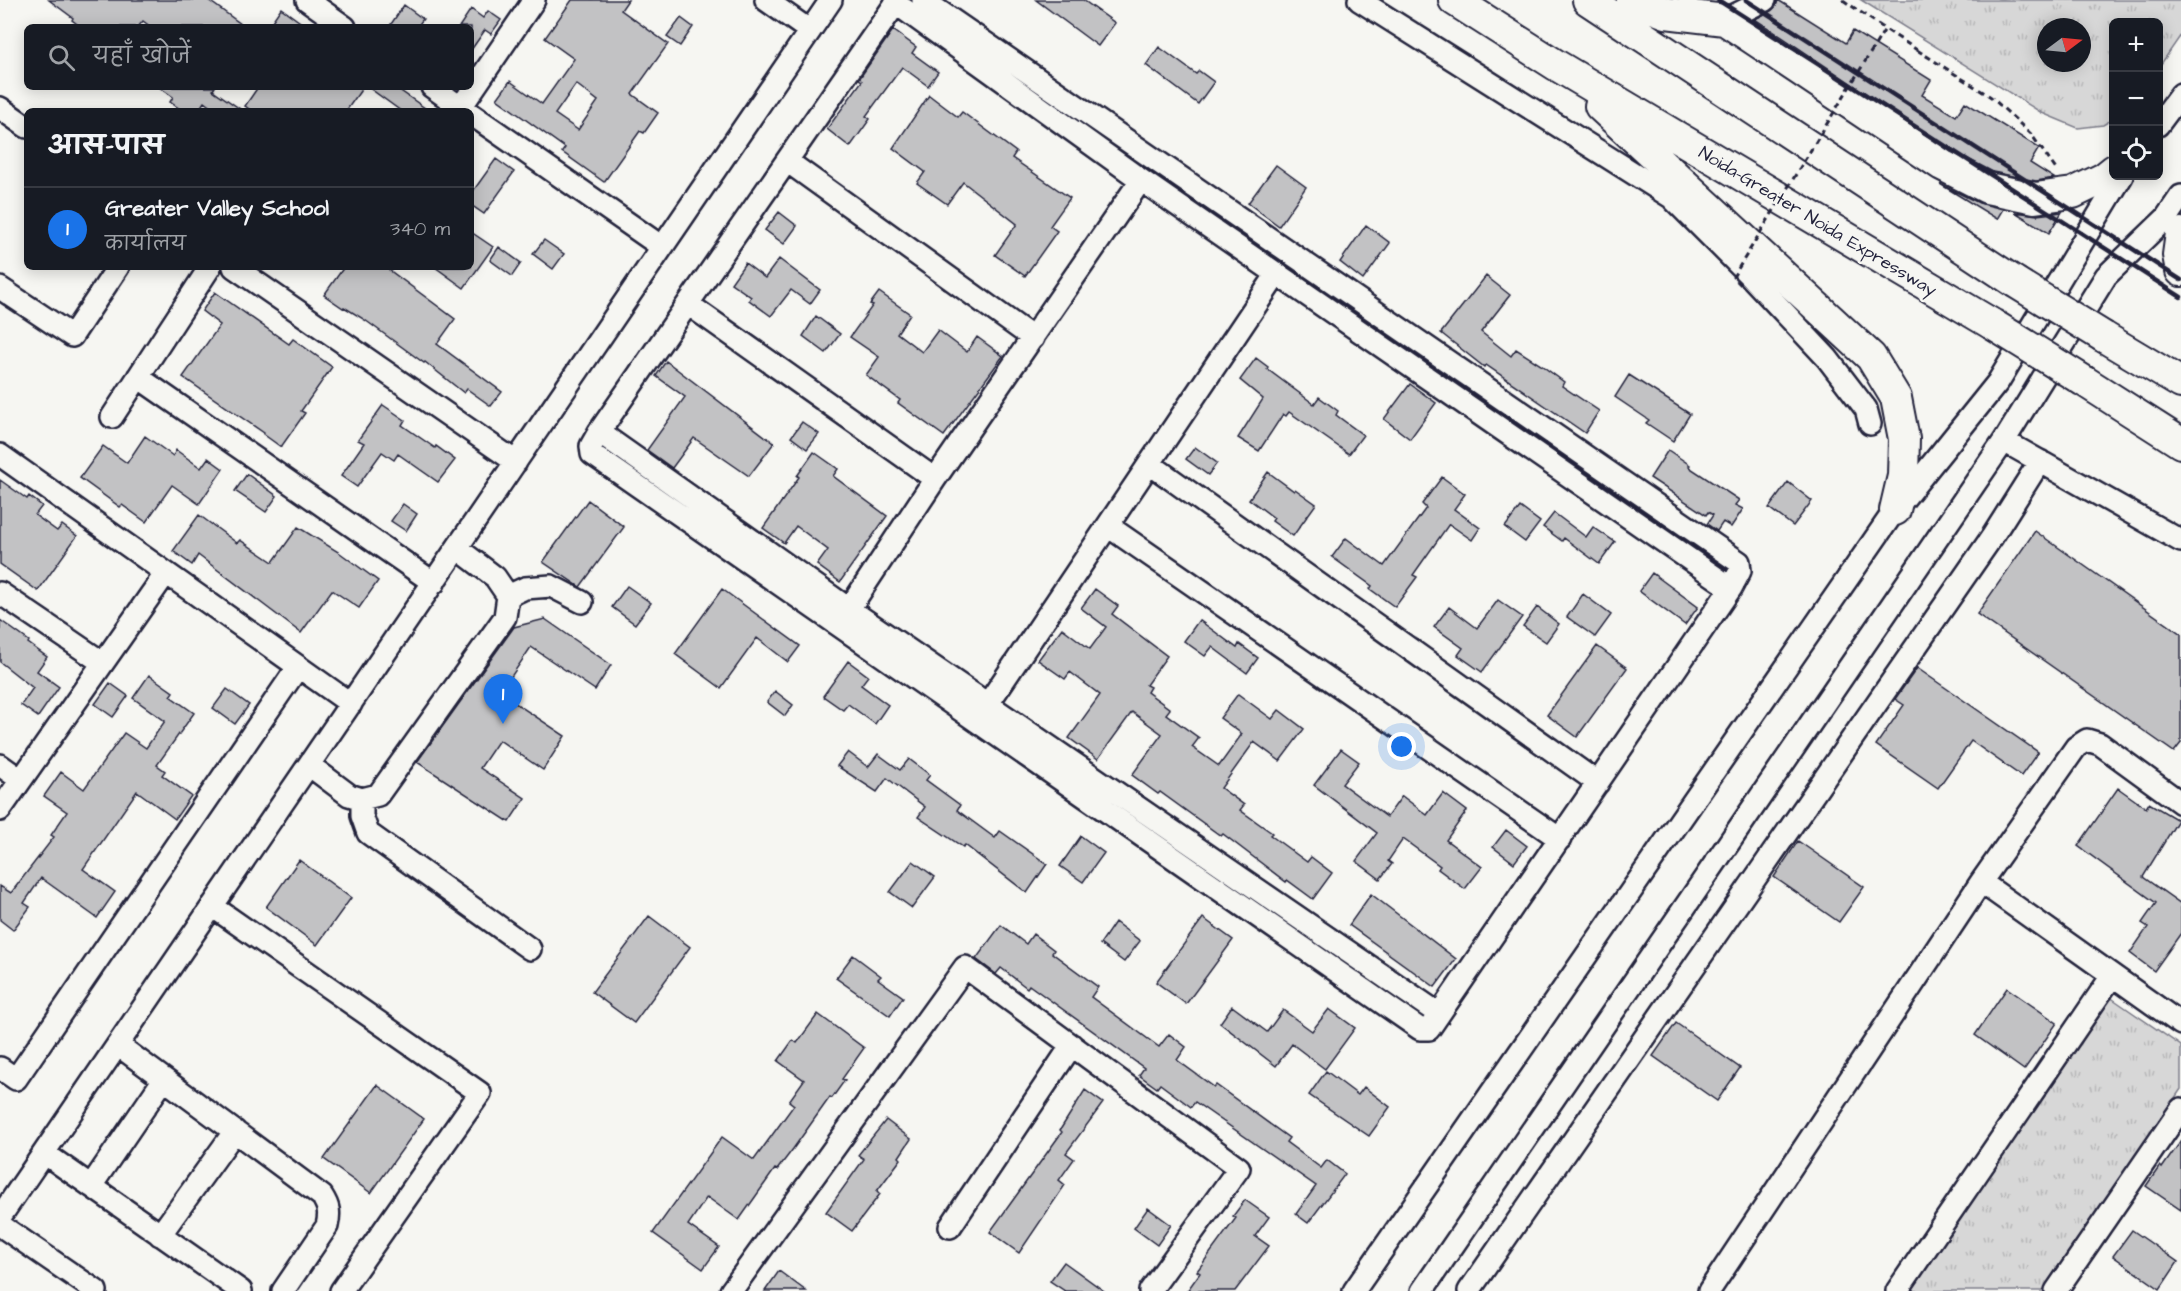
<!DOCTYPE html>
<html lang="hi">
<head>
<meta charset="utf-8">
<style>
	:root { --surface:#171b24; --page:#20242c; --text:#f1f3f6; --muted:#9ea1a6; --line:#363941; --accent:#1a73e8 }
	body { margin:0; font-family:"Architects Daughter","Playpen Sans Deva",sans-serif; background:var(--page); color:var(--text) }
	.controls { position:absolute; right:18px; top:18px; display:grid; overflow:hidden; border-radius:9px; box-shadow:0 3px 15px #0003 }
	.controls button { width:54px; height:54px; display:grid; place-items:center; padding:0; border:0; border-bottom:2px solid var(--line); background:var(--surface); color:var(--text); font:30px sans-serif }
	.compass { position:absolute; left:2037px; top:18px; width:54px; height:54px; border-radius:50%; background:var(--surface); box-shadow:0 3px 15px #0003; rotate:74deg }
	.you { position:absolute; left:1402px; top:747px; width:21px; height:21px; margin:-15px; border:4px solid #fff; border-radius:50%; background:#1a73e8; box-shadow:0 0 0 9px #1a73e833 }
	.badge { display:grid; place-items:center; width:39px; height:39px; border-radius:50%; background:var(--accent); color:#fff; font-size:20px; font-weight:700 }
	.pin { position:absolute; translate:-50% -50px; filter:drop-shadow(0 2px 3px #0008) }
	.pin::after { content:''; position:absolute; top:32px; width:21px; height:18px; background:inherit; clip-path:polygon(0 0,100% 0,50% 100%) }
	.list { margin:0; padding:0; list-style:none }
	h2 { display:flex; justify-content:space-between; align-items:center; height:78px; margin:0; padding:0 24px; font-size:26px }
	h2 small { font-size:20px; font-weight:400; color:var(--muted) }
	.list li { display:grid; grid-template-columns:39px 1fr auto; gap:18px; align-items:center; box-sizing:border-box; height:84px; padding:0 24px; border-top:2px solid var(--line) }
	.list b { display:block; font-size:22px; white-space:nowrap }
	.list p { margin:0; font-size:20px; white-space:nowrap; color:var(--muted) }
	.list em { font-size:20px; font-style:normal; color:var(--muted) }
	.icon { flex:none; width:33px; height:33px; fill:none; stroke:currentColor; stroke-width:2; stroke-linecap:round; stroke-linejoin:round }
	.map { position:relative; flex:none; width:2181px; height:1291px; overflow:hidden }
	.search { position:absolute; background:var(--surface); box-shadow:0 3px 15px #0003; left:24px; top:24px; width:450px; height:66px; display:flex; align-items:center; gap:15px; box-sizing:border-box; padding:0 21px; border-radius:9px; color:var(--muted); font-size:22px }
	.panel { position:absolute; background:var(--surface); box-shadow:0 3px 15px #0003; left:24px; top:108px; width:450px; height:162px; border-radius:9px }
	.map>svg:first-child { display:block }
	.park { fill:url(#park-tufts); stroke:#7c7c89; stroke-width:1.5; fill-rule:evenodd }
	.building { fill:#c2c2c4; stroke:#22223b; stroke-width:1.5; fill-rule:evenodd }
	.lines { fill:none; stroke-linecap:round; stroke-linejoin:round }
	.minor-casing { stroke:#22223b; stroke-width:26 }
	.highway-casing { stroke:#22223b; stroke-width:34 }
	.path { stroke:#22223b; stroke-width:3; stroke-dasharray:6 4.5; stroke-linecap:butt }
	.minor { stroke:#f6f6f2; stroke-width:21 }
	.highway { stroke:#f6f6f2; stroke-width:30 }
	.rail { stroke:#22223b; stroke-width:4.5 }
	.highway-bridge-casing { stroke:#22223b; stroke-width:34; stroke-linecap:butt }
	.path-bridge { stroke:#22223b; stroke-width:3; stroke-dasharray:6 4.5; stroke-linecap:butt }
	.highway-bridge { stroke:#f6f6f2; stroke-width:30 }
	.labels { text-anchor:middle; stroke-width:5; stroke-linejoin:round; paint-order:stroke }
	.street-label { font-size:18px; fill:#22223b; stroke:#f6f6f2 }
</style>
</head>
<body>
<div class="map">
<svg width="2181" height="1291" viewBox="0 0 2181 1291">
	<defs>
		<pattern id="park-tufts" width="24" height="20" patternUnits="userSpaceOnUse" patternTransform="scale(1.5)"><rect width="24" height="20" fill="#d7d7d7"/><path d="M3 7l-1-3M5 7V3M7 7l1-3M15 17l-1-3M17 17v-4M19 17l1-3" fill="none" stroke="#b8b8b9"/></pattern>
	</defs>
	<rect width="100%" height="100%" fill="#f6f6f2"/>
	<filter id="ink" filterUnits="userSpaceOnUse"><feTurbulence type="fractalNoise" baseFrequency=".0167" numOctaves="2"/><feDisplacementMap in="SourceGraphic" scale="12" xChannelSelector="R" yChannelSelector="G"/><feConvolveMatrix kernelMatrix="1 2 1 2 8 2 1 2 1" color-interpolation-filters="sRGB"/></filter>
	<g filter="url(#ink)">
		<!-- park -->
		<path class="park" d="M1861 0H2181V35L2159 67 2158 22H2114L2113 119 2103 125 2078 128 2042 113ZM2046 27H2082V63H2046Z
			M2110 997 2181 1046V1089L2043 1291H1910Z"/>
		<!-- building -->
		<path class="building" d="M49 0H208L245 27H151L143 21 138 27H81L72 20 73 18Z
			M572 0H628L621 10 668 44 632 94 658 113 644 133 640 131 604 182 562 152 565 148 497 99 510 81 542 104 574 59 545 38ZM576 84 598 101 578 130 555 114Z
			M1036 0H1083L1115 23 1098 46Z
			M1778 0 1846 43 1853 31 1931 80 1922 95 1956 116 1965 102 2039 148 2030 163 2054 178 2036 181 1993 172 1951 150 1755 19 1771 11 1776 6Z
			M404 5 423 19 417 27H389Z
			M281 8 307 27H268Z
			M471 9 483 18 488 11 501 20 491 34 485 30 471 50V27H459Z
			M681 18 693 27 680 46 667 37Z
			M893 30 916 47 912 53 938 72 928 86 902 67 866 116 870 119 850 147 827 129 862 81 859 79Z
			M1159 47 1196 74 1199 71 1214 82 1198 104 1146 65Z
			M159 87H215L213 90 243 111H216L204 102 198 111H183L170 102 173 97Z
			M258 87H363L346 111H252L245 106Z
			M368 87H395L429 111H401Z
			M929 95 958 117 962 112 1016 152 1012 158 1070 198 1050 226 1057 231 1025 276 995 255 1017 224 963 182 947 204 917 183 925 172 893 148Z
			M496 159 514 172 484 214 471 205V194Z
			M1276 165 1306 187 1279 226 1248 203Z
			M1940 184 1979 203 2003 209 1997 219Z
			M779 212 797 226 784 244 765 230Z
			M2015 212 2037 215 2062 212 2049 233Z
			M1366 225 1390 243 1363 280 1340 262Z
			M471 232 493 247 464 288 435 267H471Z
			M544 240 564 254 553 269 533 254Z
			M499 247 521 263 512 276 490 260Z
			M779 259 820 290 810 304 791 290 771 316 749 300 751 297 731 283 745 263 765 278Z
			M344 267H385L455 319 437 344 502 392 491 406 467 389 464 393 425 362 424 363 365 320 344 307 343 308 324 295Z
			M1486 276 1510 295 1481 332 1511 356 1516 349 1541 365 1564 382 1562 386 1599 411 1585 433 1486 365 1484 367 1441 333Z
			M215 292 289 344 293 339 332 367 301 411 305 413 281 447 263 434 264 433 183 377 220 325 202 311Z
			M879 292 910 314 897 333 922 352 938 330 967 352 977 337 1003 356 944 436 898 403 900 400 866 375 879 357 850 337 873 305 870 304Z
			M816 316 840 334 826 353 803 336Z
			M1256 358 1268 367 1267 369 1314 404 1319 397 1338 411 1336 415 1363 435 1349 454 1289 412 1286 416 1283 414 1259 451 1238 438 1263 399 1240 380Z
			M666 361 774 443 749 476 694 438 672 468 647 450 685 397 656 376Z
			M1629 375 1690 414 1673 441 1646 423 1649 420 1615 397Z
			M1410 384 1436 403 1410 439 1384 419Z
			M383 405 405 420 402 425 435 448 436 446 455 460 438 482 398 454 394 460 382 452 357 487 341 476 364 443 358 440Z
			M802 422 819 434 807 449 791 437Z
			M145 436 173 456 176 450 201 468 208 458 223 469 199 504 172 485 146 522 122 505 120 507 80 478 103 446 127 463Z
			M1195 447 1217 463 1208 475 1186 459Z
			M1668 450 1690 465 1689 467 1739 500 1735 505 1743 509 1731 527 1723 522 1717 531 1707 524 1713 515 1708 512 1706 515 1650 478Z
			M814 452 838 469 833 476 887 516 840 582 817 565 828 550 796 526 784 543 763 528 799 477 797 476Z
			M1268 472 1294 491 1295 489 1316 504 1293 536 1272 521 1274 518 1249 499Z
			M247 474 277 496 266 512 235 491Z
			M1442 477 1465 494 1454 509 1480 528 1472 540 1449 524 1413 575 1417 577 1395 607 1370 589 1372 586 1332 557 1346 538 1384 566 1426 508 1422 504Z
			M0 480 27 499 29 496 42 506 35 515 57 531 62 525 77 536 38 591 0 564Z
			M1788 482 1812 501 1793 526 1769 508Z
			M588 500 624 527 580 587 543 562Z
			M403 504 417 514 406 531 391 521Z
			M1520 507 1540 522 1525 542 1505 527Z
			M1554 513 1586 537 1593 527 1615 542 1599 564 1564 538 1562 541 1543 527Z
			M199 515 237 543 240 540 273 562 298 527 340 553 378 581 359 608 332 590 301 633 198 555 192 565 173 551Z
			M2035 531 2181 634V743L2174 752 1977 614Z
			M1652 573 1698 607 1685 625 1639 591Z
			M627 586 651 603 635 624 612 607Z
			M722 589 800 646 788 662 757 638 721 688 675 654Z
			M1095 589 1118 606 1112 614 1167 656 1146 685 1150 687 1147 692 1170 709 1166 714 1199 738 1192 747 1219 766 1242 734 1220 718 1238 694 1272 719 1279 710 1304 729 1280 761 1254 742 1221 788 1244 805 1240 810 1272 833 1270 835 1307 862 1311 857 1332 873 1313 899 1287 880 1286 882 1223 834 1221 836 1160 792 1158 794 1132 775 1162 734 1132 712 1098 759 1069 738 1100 695 1070 672 1065 679 1038 660 1062 628 1090 649 1106 627 1081 608Z
			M1583 594 1611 615 1595 637 1567 617Z
			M1498 600 1522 617 1482 672 1458 655 1463 648 1434 627 1449 607 1477 628Z
			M1537 607 1559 624 1546 642 1523 626Z
			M545 619 611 665 595 690 531 647 500 693 565 736 543 770 499 740 480 768 525 798 509 822 417 762 514 627Z
			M0 620 29 641 28 643 47 657 37 671 59 687 38 717 21 705 33 688 0 662Z
			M1199 620 1237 648 1239 644 1258 658 1247 673 1212 647 1205 656 1184 641Z
			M1597 646 1627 668 1577 737 1547 715Z
			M848 661 868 676 861 685 888 705 875 724 848 704 843 710 823 696Z
			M1917 668 2038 752 2021 776 1971 741 1938 788 1876 745 1904 705 1895 699Z
			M149 675 173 692 170 696 194 713 157 765 165 771 162 775 191 796 175 819 137 791 83 869 115 892 97 918 41 878 24 903 30 907 13 930 0 920V886L11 893 54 837 51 835 67 812 44 796 61 772 84 789 124 733 146 748 165 721 133 698Z
			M110 683 128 696 113 717 95 704Z
			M227 689 249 705 235 724 213 708Z
			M775 691 793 705 785 716 767 702Z
			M1341 749 1359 762 1342 784 1387 817 1402 796 1427 815 1443 793 1467 811 1446 840 1482 867 1465 889 1438 869 1440 866 1403 839 1388 861 1392 864 1380 879 1356 861 1377 833 1314 785Z
			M848 752 868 767 878 754 900 770 909 759 930 775 926 780 960 805 957 810 995 838 1000 831 1047 864 1027 893 965 845 963 847 918 817 925 807 887 778 877 792 837 766Z
			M2118 788 2146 808 2149 803 2178 820 2143 877 2181 904V933L2154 971 2130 953 2148 927 2142 923 2156 903 2078 846Z
			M1506 830 1527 846 1514 863 1493 847Z
			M1081 836 1104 853 1083 882 1060 866Z
			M1798 841 1864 887 1839 922 1774 877Z
			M299 860 351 898 317 945 266 907Z
			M913 861 935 877 912 908 890 892Z
			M1371 894 1456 959 1435 987 1349 925Z
			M649 916 690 947 634 1023 592 992Z
			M1203 918 1233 940 1186 1004 1156 982Z
			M1115 922 1140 941 1124 962 1100 944Z
			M1001 925 1026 944 1033 934 1054 950 1052 953 1098 987 1091 997 1159 1047 1169 1034 1186 1047 1177 1060 1214 1087 1216 1085 1289 1138 1286 1142 1321 1168 1327 1160 1345 1174 1308 1223 1296 1214 1316 1186 1195 1102 1191 1107 1160 1084 1157 1088 1139 1075 1144 1068 1029 985 1027 988 1001 968 996 974 976 959Z
			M853 955 881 976 878 979 903 997 890 1016 836 978Z
			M2007 988 2057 1023 2024 1070 1975 1035Z
			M1232 1006 1267 1032 1283 1010 1312 1031 1329 1009 1355 1028 1325 1069 1292 1044 1276 1066 1220 1023Z
			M818 1014 864 1048 842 1079 845 1080 832 1098 830 1097 793 1149 777 1170 775 1169 739 1220 707 1197 688 1225 719 1247 703 1269 653 1233 722 1137 754 1160 794 1105 789 1101 804 1080 778 1061 793 1040 797 1043Z
			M1676 1023 1740 1068 1717 1101 1653 1056Z
			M1326 1071 1358 1095 1364 1087 1390 1107 1369 1136 1309 1095Z
			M377 1085 424 1119 371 1193 324 1159Z
			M1085 1090 1103 1103 1066 1153 1074 1159 1059 1180 1065 1185 1019 1253 990 1232 1062 1132 1060 1130Z
			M886 1120 911 1139 899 1157 901 1159 877 1191 880 1194 852 1231 826 1212 864 1159 858 1155Z
			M2181 1141V1210L2146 1186 2160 1166 2162 1168Z
			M1245 1200 1269 1217 1255 1236 1269 1246 1235 1291H1187L1200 1273 1197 1271 1236 1218 1233 1216Z
			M1148 1208 1171 1225 1157 1245 1134 1228Z
			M2132 1230 2178 1262 2160 1289 2113 1256Z
			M1064 1262 1104 1291H1065L1050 1281Z
			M779 1271 806 1291H765Z"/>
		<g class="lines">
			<defs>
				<path id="minor" d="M307 0 345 27
					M766 0 810 31
					M896 0 901 7 1141 180 1731 588
					M1359 0 1671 197 1750 276 1827 358 1866 409 1870 424
					M896 3 599 432 591 446 592 454 1420 1029H1429L1731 588 1740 571 1739 562 923 0
					M1716 17 1725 20 1765 0
					M432 87 466 111
					M461 107 534 0
					M0 108 27 127
					M471 114 662 247
					M2158 125 2181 94
					M787 161 1033 338
					M234 267 516 462
					M0 288 72 336 118 267
					M688 304 935 479
					M138 377 434 583
					M112 417 210 267
					M599 432 849 609 1439 1014
					M2004 441 2181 541
					M0 455 351 704
					M1150 464 1598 783
					M1108 526 1560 839
					M0 593 103 663
					M508 596 525 588 551 586 582 602
					M841 621 935 479 1141 180
					M981 714 1277 274
					M0 765 21 780
					M309 765 349 795 362 799 378 795 505 617 508 596 495 577 457 548
					M362 799V816L368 833 530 949
					M0 810 166 573
					M1981 882 2181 1024
					M212 906 480 1093 341 1291
					M118 1045 322 1196C329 1207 330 1213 327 1226L283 1291
					M0 1068 16 1079 298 667
					M44 1153 241 1291
					M91 1186 164 1079
					M0 1217 831 0
					M0 1225 96 1291
					M950 1227 1072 1045
					M160 1235 235 1131
					M731 1291 965 967 1239 1168 1150 1291
					M1354 1291 1895 510 1998 382 2122 176
					M1422 1291 2004 441 2106 276 2166 218 2181 196
					M1469 1291 1992 537 2040 461
					M1709 1291 1981 882 2076 747 2087 740 2100 744 2181 803
					M1897 1291 2112 976
					M2056 1291 2181 1109"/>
				<path id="highway" d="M1454 0 1556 65 1992 324
					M1588 0 2015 282
					M1632 0 1666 13 1725 20 1942 165 1987 188 2035 198 2073 193 2104 178 2114 170
					M1600 106 1871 357 1896 398 1904 439 1903 476 1895 510
					M2181 233 2178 255 2181 271
					M2104 337 2181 383
					M2084 381 2181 443"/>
			</defs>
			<!-- minor casing -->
			<use href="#minor" class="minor-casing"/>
			<!-- highway casing -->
			<use href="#highway" class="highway-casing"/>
			<!-- path -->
			<path class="path" d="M1843 0 1885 29
				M1917 50 1991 97 2031 134 2057 171"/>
			<!-- minor -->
			<use href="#minor" class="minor"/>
			<!-- highway -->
			<use href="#highway" class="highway"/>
			<!-- rail -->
			<path class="rail" d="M1718 0 2181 297
				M1746 0 2181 280"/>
			<defs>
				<path id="highway-bridge" d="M2015 282 2104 337
					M1992 324 2084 381"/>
			</defs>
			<!-- highway-bridge casing -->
			<use href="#highway-bridge" class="highway-bridge-casing"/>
			<!-- path-bridge -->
			<path class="path-bridge" d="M1741 285 1733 277 1885 29 1917 50"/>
			<!-- highway-bridge -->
			<use href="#highway-bridge" class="highway-bridge"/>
		</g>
	</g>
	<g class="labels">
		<!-- street labels -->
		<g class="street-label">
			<text transform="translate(1818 221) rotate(31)" y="6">Noida-Greater Noida Expressway</text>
		</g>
	</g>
</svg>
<div class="controls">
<button>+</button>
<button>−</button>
<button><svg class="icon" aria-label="locate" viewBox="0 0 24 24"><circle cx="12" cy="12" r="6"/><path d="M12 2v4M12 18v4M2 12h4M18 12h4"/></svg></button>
</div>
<svg class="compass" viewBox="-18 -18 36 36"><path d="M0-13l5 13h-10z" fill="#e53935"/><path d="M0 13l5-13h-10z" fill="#9ea1a6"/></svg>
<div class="you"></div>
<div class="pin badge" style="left:503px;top:724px">1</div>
<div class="search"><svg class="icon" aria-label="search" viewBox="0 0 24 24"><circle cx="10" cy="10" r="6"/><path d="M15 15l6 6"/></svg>यहाँ खोजें</div>
<section class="panel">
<h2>आस-पास<small></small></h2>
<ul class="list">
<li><span class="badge">1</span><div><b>Greater Valley School</b><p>कार्यालय</p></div><em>340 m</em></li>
</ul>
</section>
</div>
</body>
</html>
